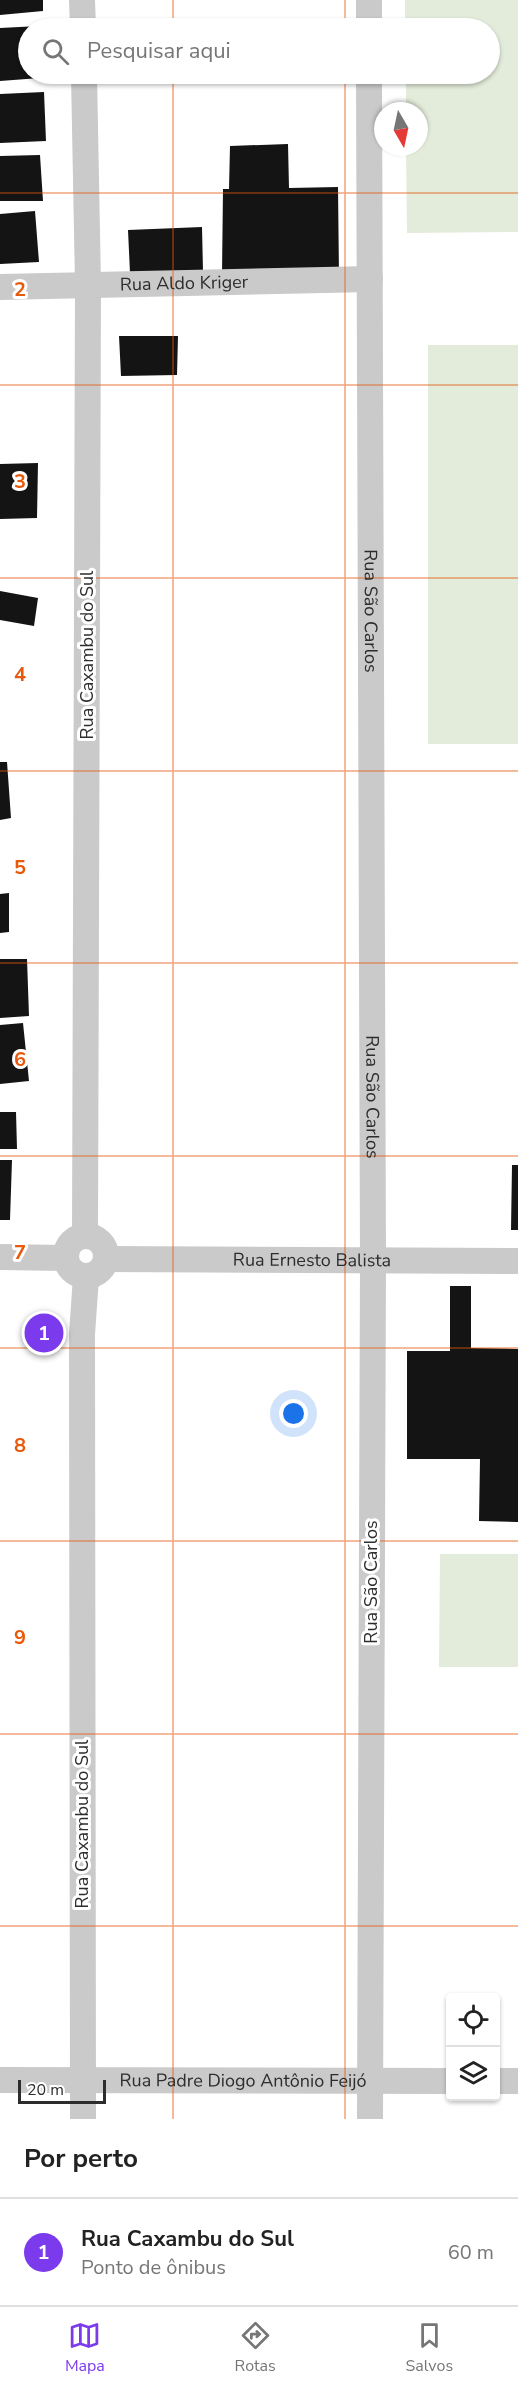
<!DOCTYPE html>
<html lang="pt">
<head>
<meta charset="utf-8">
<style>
	:root { --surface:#fff; --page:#f2f2f2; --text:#222; --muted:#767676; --line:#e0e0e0; --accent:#7c3aed }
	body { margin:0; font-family:"Nunito Sans",sans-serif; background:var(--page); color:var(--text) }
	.controls { position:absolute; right:18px; bottom:18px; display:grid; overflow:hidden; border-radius:6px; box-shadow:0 2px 4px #0004 }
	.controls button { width:54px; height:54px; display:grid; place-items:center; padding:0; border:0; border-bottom:2px solid var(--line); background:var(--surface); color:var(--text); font:30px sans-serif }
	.compass { position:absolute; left:374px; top:102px; width:54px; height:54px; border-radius:50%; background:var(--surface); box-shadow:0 2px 4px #0004; rotate:171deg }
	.scale { position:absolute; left:18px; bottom:15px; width:88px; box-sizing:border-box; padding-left:6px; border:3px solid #2d2d2d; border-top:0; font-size:16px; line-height:21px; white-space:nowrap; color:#2d2d2d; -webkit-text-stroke:4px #fff; paint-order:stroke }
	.you { position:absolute; left:294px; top:1414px; width:21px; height:21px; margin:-15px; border:4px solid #fff; border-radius:50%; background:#1a73e8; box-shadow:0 0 0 9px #1a73e833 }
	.badge { display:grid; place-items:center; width:39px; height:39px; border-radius:50%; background:var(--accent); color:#fff; font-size:20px; font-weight:700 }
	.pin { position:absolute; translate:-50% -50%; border:3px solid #fff; box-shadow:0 2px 6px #0006 }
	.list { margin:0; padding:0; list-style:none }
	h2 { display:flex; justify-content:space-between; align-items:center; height:78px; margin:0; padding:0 24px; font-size:26px }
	h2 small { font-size:20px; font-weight:400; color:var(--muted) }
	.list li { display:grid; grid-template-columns:39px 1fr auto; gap:18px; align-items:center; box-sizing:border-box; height:108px; padding:0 24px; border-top:2px solid var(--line) }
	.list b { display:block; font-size:22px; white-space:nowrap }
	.list p { margin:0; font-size:20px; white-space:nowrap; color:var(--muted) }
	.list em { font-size:20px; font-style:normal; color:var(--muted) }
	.icon { flex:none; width:33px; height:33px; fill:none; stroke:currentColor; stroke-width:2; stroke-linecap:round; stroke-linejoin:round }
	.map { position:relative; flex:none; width:518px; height:2119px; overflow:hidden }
	.search { position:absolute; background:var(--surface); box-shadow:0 2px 4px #0004; left:18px; right:18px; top:18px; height:66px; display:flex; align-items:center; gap:15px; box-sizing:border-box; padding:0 21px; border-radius:33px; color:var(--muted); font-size:22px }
	.sheet { height:186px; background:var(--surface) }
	nav { display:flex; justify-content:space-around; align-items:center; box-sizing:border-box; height:84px; border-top:2px solid var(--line); background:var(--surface); font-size:16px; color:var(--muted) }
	nav a { display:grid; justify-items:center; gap:3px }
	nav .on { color:var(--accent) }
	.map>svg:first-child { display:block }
	.green { fill:#e3ebda }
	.building { fill:#141414 }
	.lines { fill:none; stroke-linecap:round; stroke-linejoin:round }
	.minor { stroke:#cacaca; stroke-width:26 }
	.grid { fill:none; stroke:#e8590c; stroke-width:1.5; stroke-opacity:0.55 }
	.labels { text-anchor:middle; stroke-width:6; stroke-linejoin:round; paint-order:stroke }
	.street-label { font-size:18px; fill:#2d2d2d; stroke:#fff }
	.grid-label { font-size:20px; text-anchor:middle; font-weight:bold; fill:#e8590c; stroke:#fff; stroke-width:6; stroke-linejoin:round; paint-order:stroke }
</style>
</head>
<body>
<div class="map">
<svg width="518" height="2119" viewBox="0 0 518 2119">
	<rect width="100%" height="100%" fill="#fff"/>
	<!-- green -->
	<path class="green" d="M405 0H518V232L407 233 406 147H419V111H406V74H490V28H405Z
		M428 345H518V744H428Z
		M440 1554H518V1667H439Z"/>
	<!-- building -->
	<path class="building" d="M0 0H43V11L0 15Z
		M39 26V28H28V74H40V78L0 81V28Z
		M44 92 46 141 0 143V94Z
		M288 144 289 188 338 187 339 276 222 274 223 189H229L230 146Z
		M40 155 43 201H0V156Z
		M35 211 39 262 0 264V214Z
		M202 227 203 271 130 273 128 230Z
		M119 336H178L177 375 121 376Z
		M38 463 37 518 0 519V464Z
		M0 591 38 598 34 626 0 620Z
		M0 762H7L11 818 0 820Z
		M9 893V932L0 933V894Z
		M0 959H27L29 1016 0 1018Z
		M23 1023 29 1081 0 1084V1025Z
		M0 1112H16L17 1149H0Z
		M0 1160H12L10 1220H0Z
		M512 1165H518V1230H511Z
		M450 1286H471V1348L518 1349V1522L479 1521 480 1459H407V1351H450Z"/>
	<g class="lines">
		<!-- minor -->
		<g class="minor">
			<path d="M82 0 83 28"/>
			<path d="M369 0V28"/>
			<path d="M84 74 88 285 85 1236"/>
			<path id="s1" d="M369 74 373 1260 370 2119"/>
			<path id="s2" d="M0 287 370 279"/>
			<circle cx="86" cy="1256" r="20"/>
			<path d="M0 1257 65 1258"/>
			<path id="s3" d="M106 1259 518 1261"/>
			<path id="s4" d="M0 2080 450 2081"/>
			<path d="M496 2081H518"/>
			<path d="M83 2119 82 1334 86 1277"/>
		</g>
	</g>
	<!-- grid -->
	<path class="grid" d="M173 0V28M345 0V28M173 74V2119M345 74V2119M0 193H518M0 385H518M0 578H518M0 771H518M0 963H518M0 1156H518M0 1348H518M0 1541H518M0 1734H518M0 1926H518"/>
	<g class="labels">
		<!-- street labels -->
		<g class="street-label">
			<text dy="6" stroke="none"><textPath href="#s2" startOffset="184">Rua Aldo Kriger</textPath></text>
			<text dy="6" stroke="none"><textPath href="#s1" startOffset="537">Rua São Carlos</textPath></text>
			<text transform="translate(87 655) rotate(-90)" y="6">Rua Caxambu do Sul</text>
			<text dy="6" stroke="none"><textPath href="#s1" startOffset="1023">Rua São Carlos</textPath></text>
			<text dy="6" stroke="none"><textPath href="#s3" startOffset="206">Rua Ernesto Balista</textPath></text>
			<text transform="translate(371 1582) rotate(-90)" y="6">Rua São Carlos</text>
			<text transform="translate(82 1824) rotate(-90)" y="6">Rua Caxambu do Sul</text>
			<text dy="6" stroke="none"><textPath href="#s4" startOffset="243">Rua Padre Diogo Antônio Feijó</textPath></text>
		</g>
	</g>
	<g class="grid-label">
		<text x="20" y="296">2</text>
		<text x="20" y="488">3</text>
		<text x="20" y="681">4</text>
		<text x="20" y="874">5</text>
		<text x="20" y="1066">6</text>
		<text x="20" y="1259">7</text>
		<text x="20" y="1452">8</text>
		<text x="20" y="1644">9</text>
	</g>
</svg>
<div class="controls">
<button><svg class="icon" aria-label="locate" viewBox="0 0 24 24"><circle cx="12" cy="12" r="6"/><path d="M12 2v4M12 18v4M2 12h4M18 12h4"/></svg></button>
<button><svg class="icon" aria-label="layers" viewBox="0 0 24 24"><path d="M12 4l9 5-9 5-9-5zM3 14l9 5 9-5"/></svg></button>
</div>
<svg class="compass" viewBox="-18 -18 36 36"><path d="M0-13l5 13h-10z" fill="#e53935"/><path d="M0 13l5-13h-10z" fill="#767676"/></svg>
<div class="scale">20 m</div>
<div class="you"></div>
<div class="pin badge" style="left:44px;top:1333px">1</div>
<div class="search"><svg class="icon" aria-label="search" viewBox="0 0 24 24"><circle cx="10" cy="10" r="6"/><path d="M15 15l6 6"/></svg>Pesquisar aqui</div>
</div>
<section class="sheet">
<h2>Por perto<small></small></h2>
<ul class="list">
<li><span class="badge">1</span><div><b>Rua Caxambu do Sul</b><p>Ponto de ônibus</p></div><em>60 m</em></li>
</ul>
</section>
<nav>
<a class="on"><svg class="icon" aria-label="map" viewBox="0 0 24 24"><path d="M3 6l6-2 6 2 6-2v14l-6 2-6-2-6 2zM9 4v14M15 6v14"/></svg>Mapa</a>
<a><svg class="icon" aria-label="directions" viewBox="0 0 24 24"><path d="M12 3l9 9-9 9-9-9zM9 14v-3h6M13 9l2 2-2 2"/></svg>Rotas</a>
<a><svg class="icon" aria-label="saved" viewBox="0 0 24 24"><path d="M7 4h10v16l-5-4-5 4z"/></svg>Salvos</a>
</nav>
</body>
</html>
